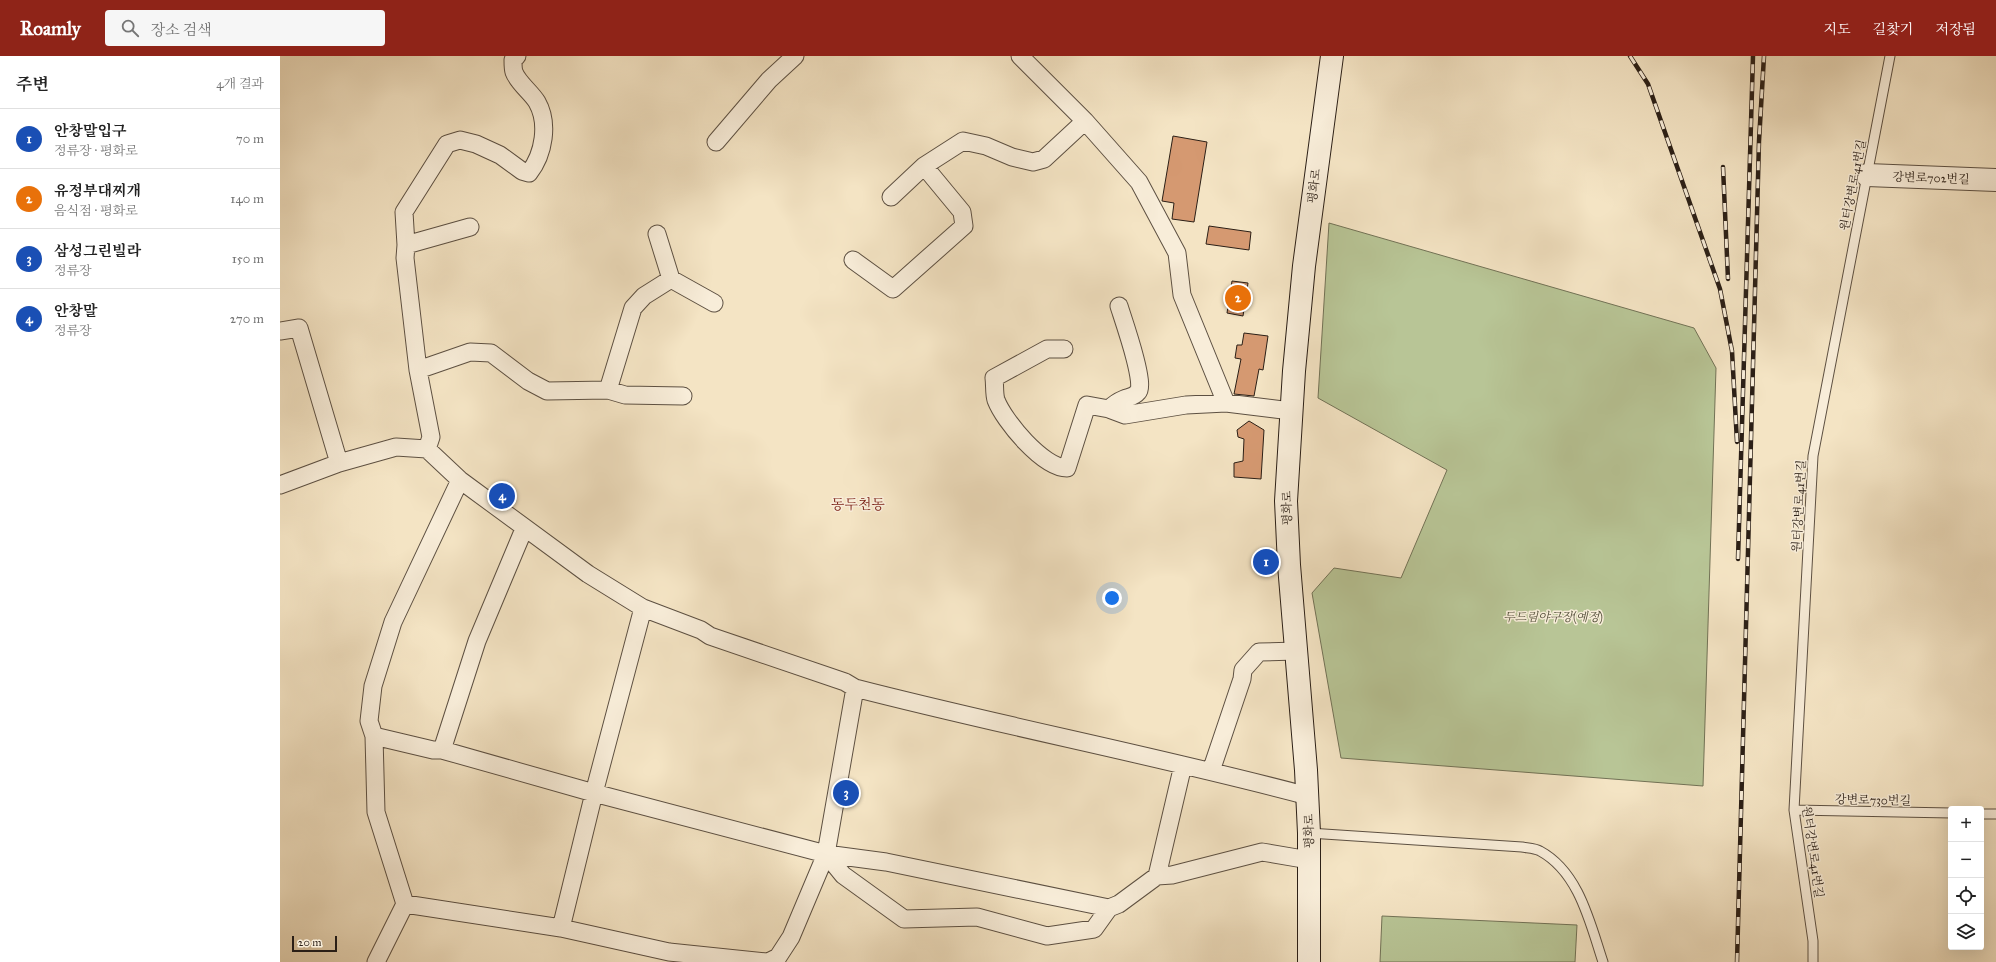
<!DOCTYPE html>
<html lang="ko">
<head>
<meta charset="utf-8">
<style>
	:root { --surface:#fff; --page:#f6f6f6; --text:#222; --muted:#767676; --line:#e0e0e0; --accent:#8f2418 }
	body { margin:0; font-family:"IM FELL Great Primer","Noto Serif KR",serif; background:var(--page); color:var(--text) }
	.controls { position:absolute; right:12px; bottom:12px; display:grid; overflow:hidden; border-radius:4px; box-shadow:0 4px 16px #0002 }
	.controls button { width:36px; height:36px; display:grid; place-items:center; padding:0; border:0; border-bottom:1px solid var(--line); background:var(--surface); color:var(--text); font:20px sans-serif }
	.scale { position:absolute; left:12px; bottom:10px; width:45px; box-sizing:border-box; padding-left:4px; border:2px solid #2b1f16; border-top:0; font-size:11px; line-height:14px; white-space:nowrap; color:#2b1f16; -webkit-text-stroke:3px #f8edd9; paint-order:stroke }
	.you { position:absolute; left:832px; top:542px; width:14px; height:14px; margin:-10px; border:3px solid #fff; border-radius:50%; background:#1a73e8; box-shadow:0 0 0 6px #1a73e833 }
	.badge { display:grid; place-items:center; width:26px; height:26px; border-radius:50%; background:var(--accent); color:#fff; font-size:13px; font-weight:700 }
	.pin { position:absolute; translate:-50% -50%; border:2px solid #fff; box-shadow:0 1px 4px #0006 }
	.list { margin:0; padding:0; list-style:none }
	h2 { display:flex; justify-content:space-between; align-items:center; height:52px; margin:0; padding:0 16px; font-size:17px }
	h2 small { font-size:13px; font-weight:400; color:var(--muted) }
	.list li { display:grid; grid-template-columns:26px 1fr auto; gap:12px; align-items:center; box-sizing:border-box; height:60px; padding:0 16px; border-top:1px solid var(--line) }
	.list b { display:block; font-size:15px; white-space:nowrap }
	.list p { margin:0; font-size:13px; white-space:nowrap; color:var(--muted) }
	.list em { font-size:13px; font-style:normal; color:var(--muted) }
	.icon { flex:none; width:22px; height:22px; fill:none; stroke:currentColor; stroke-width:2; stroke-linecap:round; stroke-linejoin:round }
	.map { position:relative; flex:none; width:1716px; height:906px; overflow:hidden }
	header { display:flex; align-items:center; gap:24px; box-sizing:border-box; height:56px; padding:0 20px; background:var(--accent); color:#fff }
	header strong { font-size:19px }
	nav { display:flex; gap:22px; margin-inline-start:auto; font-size:14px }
	.search { width:280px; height:36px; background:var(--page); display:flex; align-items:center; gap:10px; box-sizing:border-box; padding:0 14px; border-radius:4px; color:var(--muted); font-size:15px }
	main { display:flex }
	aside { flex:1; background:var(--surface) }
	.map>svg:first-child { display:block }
	.green { fill:#b8c596; stroke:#727256 }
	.building { fill:#d59971; stroke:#2b1f16 }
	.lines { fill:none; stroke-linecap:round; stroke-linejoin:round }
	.service-casing { stroke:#5d5042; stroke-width:11 }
	.minor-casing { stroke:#5d5042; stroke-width:19 }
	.tertiary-casing { stroke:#5d5042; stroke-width:24 }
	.secondary-casing { stroke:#2b1f16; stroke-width:24 }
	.service { stroke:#f8edd9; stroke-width:9 }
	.minor { stroke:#f8edd9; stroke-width:17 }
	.tertiary { stroke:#f8edd9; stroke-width:22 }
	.secondary { stroke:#f8edd9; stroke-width:22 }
	.rail-casing { stroke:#2b1f16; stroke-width:4.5 }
	.rail { stroke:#f8edd9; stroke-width:3; stroke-dasharray:9; stroke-linecap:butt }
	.labels { text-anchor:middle; stroke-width:3; stroke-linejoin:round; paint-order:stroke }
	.street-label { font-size:12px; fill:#2b1f16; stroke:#f8edd9 }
	.park-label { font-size:12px; font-style:italic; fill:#55513c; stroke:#f8edd9 }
	.quarter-label { font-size:14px; fill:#7a1f14; stroke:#f8edd9 }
</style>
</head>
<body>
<header>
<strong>Roamly</strong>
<div class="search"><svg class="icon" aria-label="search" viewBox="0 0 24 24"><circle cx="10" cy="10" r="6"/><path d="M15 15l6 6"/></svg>장소 검색</div>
<nav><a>지도</a><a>길찾기</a><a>저장됨</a></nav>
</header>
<main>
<aside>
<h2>주변<small>4개 결과</small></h2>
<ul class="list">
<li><span class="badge" style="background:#1a4fb4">1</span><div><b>안창말입구</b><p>정류장 · 평화로</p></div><em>70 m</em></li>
<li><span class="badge" style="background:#e8710a">2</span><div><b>유정부대찌개</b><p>음식점 · 평화로</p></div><em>140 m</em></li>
<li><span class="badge" style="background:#1a4fb4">3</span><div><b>삼성그린빌라</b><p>정류장</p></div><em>150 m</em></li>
<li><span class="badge" style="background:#1a4fb4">4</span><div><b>안창말</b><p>정류장</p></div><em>270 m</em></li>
</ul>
</aside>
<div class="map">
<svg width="1716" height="906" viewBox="0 0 1716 906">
	<rect width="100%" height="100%" fill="#f4e4c4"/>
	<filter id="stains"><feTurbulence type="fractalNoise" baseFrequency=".005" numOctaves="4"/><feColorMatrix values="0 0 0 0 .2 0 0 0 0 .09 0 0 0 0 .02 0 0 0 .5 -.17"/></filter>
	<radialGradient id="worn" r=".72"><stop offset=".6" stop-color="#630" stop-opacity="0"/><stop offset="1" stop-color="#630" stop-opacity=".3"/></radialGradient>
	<!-- green -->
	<path class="green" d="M1049 167 1414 272 1436 312 1423 730 1061 702 1032 537 1054 512 1121 522 1167 414 1038 342Z
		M1102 860 1297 869 1295 906H1100Z"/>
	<!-- building -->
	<path class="building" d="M893 80 927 86 914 166 892 163 894 147 882 145Z
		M929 170 971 176 969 194 926 188Z
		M952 225 968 227 963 260 947 257Z
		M964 277 988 280 983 314 979 313 974 340 954 338 961 303 955 302 957 289H962Z
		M969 365 984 374 981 423 954 421V407L963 405 964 383 958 381 957 374Z"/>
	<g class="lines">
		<defs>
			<path id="service" d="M1514 754 1671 757
				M1701 758H1716
				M1029 777 1242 791C1247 792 1255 792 1260 795 1299 816 1310 867 1323 906
				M1533 906V885L1514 754 1533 400 1610 0"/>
			<path id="minor" d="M740 0 805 65 859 126 897 197 902 239 946 347
				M436 86 489 24 515 0
				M611 141 644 110 683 85 706 90 732 101 753 106 764 103 805 65
				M377 178 391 223 434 247
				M126 189 190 171
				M573 204 613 233 684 170 682 156 644 110
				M0 275 19 272 59 407
				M784 293H767L714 322C715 329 714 338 716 344 724 365 763 412 787 412L807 349 829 353 845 359 906 349 946 347 1011 355
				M138 314 190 296 211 297 248 325 267 335 328 334 345 339 403 340
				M328 334 353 252 364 240 391 223
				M829 353C833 349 839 345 844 343 849 341 854 341 858 336 866 328 843 263 839 250
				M147 393 151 381 138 314 125 202 126 189 124 156 167 88 180 84 196 88 220 99 242 115 249 117C264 98 269 67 257 46 251 36 238 27 234 16 233 13 233 8 233 4L237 0
				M0 429 59 407 116 391 147 393 180 424 308 518 363 552 421 574 430 580 565 626 575 632C726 671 878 700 1028 740
				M94 680 153 694H162L314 737 546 798 606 806 829 852
				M162 694 197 585 244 473
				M931 715 962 623 963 614 979 596 1017 595
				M546 798 563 819 624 863 697 861 767 880 814 873 829 852 839 848 877 820 892 819 982 796 1029 804
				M877 820 903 709
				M125 848 281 872 389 896 487 906
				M281 872 314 737 363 552
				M96 906 125 848 96 756 94 680 89 665 93 630 113 566 180 424
				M488 906 498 901 511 881 546 798 575 632"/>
			<path id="tertiary" d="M1587 119 1716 124"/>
			<path id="secondary" d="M1029 906V777L1026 714 1009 509 1006 445 1014 315 1024 210 1052 0"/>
		</defs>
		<!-- service casing -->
		<use href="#service" class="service-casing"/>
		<!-- minor casing -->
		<use href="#minor" class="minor-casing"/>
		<!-- tertiary casing -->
		<use href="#tertiary" class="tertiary-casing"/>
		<!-- secondary casing -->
		<use href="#secondary" class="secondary-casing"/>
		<!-- service -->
		<use href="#service" class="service"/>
		<!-- minor -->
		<use href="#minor" class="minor"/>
		<!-- tertiary -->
		<use href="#tertiary" class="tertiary"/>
		<!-- secondary -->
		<use href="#secondary" class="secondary"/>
		<defs>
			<path id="rail" d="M1350 0 1368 28 1440 233 1452 295 1457 386
				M1443 111 1448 223
				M1458 503 1473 0
				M1457 906 1479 85 1484 0"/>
		</defs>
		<!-- rail casing -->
		<use href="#rail" class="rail-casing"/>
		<!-- rail -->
		<use href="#rail" class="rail"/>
	</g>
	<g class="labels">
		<!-- street labels -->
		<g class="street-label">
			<text transform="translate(1651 122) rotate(2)" y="4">강변로702번길</text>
			<text transform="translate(1573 129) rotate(-79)" y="4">원터강변로41번길</text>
			<text transform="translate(1034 130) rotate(-83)" y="4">평화로</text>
			<text transform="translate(1519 450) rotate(-87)" y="4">원터강변로41번길</text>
			<text transform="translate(1007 452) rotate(-91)" y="4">평화로</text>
			<text transform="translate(1593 744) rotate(1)" y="4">강변로730번길</text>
			<text transform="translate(1029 775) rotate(-91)" y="4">평화로</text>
			<text transform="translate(1533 796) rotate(82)" y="4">원터강변로41번길</text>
		</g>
		<!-- park labels -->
		<g class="park-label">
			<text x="1273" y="565">두드림야구장(예정)</text>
		</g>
		<!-- quarter labels -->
		<g class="quarter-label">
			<text x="578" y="453">동두천동</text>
		</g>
	</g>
	<rect width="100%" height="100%" filter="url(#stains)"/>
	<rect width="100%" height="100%" fill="url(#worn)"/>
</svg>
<div class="controls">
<button>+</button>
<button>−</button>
<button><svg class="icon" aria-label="locate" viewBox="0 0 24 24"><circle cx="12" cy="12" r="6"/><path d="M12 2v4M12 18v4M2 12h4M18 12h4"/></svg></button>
<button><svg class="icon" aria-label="layers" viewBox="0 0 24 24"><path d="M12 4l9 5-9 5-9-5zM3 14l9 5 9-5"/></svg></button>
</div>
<div class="scale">20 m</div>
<div class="you"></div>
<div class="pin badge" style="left:986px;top:506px;background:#1a4fb4">1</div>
<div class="pin badge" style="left:958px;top:242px;background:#e8710a">2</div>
<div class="pin badge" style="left:566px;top:737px;background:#1a4fb4">3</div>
<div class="pin badge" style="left:222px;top:440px;background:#1a4fb4">4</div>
</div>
</main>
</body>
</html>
